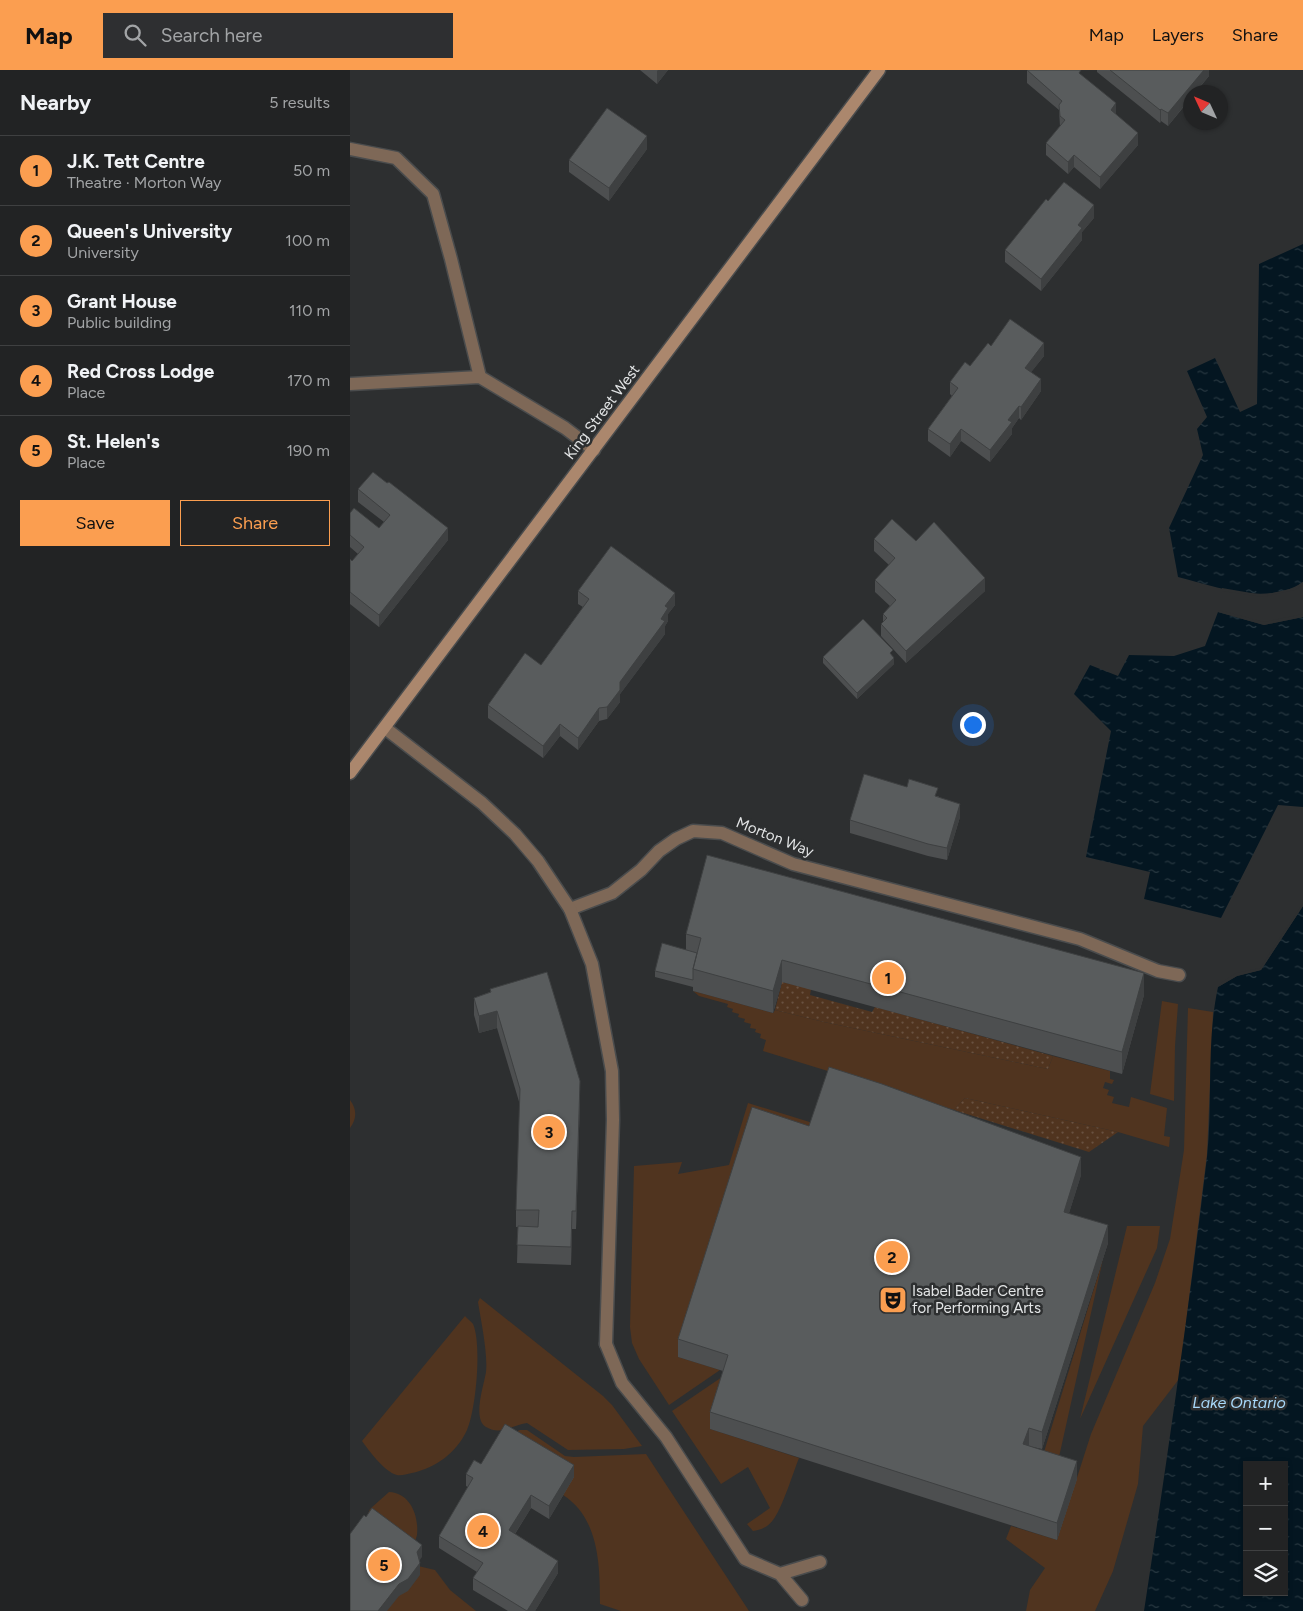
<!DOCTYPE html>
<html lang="en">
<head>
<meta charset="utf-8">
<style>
	:root { --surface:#222324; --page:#2e2f31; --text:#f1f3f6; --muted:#a2a4a6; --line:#3f4041; --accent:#fb9e50 }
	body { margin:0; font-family:Figtree,sans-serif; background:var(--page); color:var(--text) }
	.controls { position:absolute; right:15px; bottom:15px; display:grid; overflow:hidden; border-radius:0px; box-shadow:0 1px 4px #0004 }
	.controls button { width:45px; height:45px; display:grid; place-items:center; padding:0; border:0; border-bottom:1px solid var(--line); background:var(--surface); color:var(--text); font:25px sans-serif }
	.compass { position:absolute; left:833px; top:15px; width:45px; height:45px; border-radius:50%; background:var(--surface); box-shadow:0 1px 4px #0004; rotate:314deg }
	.you { position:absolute; left:622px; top:654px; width:18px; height:18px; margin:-12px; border:4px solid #fff; border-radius:50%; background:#1a73e8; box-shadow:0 0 0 8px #1a73e833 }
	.badge { display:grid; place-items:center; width:32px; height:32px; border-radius:50%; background:var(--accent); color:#111; font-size:16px; font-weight:700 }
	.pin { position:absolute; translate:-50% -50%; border:2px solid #fff; box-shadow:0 1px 5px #0006 }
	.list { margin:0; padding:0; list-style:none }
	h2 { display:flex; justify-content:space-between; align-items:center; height:65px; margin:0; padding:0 20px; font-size:21px }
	h2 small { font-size:16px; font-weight:400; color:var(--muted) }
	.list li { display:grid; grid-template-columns:32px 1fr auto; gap:15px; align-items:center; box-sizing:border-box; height:70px; padding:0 20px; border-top:1px solid var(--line) }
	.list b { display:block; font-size:19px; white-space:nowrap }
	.list p { margin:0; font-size:16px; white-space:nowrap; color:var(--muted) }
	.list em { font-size:16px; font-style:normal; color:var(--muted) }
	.actions { display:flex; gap:10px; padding:15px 20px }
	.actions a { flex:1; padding:11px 0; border:1px solid var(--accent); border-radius:0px; text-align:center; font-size:18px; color:var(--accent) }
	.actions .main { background:var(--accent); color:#111 }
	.icon { flex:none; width:28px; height:28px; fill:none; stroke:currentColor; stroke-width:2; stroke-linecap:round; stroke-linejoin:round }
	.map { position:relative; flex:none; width:953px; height:1541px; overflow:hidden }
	header { display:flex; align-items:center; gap:30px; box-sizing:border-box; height:70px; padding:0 25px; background:var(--accent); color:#111 }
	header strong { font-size:24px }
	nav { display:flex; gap:28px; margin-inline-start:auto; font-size:18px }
	.search { width:350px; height:45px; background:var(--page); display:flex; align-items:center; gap:12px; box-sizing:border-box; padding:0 18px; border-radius:0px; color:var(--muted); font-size:19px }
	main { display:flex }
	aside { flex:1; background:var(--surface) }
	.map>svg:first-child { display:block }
	.green { fill:#50341f }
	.garden { fill:url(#garden-dots) }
	.water { fill:url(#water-ripples); fill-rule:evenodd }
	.pier { fill:#2d2f30 }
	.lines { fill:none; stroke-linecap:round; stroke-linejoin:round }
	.lane-casing { stroke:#4a4c4d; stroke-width:15 }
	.street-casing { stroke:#4a4c4d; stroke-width:15 }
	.secondary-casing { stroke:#4a4c4d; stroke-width:15 }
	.lane { stroke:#7e6857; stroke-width:12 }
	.street { stroke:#7e6857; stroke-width:12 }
	.secondary { stroke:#ab876d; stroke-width:12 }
	.wall { fill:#4d4f50 }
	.shaded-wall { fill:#3e4041 }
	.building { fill:#595c5d; stroke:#3e4041 }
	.labels { text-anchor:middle; stroke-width:5; stroke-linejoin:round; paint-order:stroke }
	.street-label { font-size:15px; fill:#e3e5e6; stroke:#2d2f30 }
	.poi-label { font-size:15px; fill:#e3e5e6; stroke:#2d2f30; text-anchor:start }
	.water-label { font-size:16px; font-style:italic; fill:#a8d9fa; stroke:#2d2f30 }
</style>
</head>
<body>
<header>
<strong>Map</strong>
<div class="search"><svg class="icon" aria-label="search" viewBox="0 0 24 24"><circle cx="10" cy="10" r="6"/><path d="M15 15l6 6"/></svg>Search here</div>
<nav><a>Map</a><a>Layers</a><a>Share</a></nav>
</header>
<main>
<aside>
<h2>Nearby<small>5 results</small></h2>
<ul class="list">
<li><span class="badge">1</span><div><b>J.K. Tett Centre</b><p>Theatre · Morton Way</p></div><em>50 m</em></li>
<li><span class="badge">2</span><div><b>Queen's University</b><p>University</p></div><em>100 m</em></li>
<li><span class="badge">3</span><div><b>Grant House</b><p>Public building</p></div><em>110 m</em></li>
<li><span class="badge">4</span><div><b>Red Cross Lodge</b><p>Place</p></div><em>170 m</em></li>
<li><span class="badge">5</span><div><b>St. Helen's</b><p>Place</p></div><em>190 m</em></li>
</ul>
<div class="actions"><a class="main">Save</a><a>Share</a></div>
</aside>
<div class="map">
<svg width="953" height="1541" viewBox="0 0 953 1541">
	<defs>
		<pattern id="garden-dots" width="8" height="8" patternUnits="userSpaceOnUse" patternTransform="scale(1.25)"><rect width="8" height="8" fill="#50341f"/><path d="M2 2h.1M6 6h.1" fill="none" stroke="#695140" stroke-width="1.8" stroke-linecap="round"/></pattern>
		<pattern id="water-ripples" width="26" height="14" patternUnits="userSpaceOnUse" patternTransform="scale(1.25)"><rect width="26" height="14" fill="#041621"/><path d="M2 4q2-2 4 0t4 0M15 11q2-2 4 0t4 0" fill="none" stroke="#283841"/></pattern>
	</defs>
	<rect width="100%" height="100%" fill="#2d2f30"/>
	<!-- green -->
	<path class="green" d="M343 921 423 943 425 940 474 952 698 999 703 986 760 1001V1009L764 1010 762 1014 755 1012 753 1018 759 1020 757 1025 764 1027 762 1033 779 1037 781 1027 817 1038 814 1066 820 1067 819 1077 768 1062 615 1028 604 1040 413 981 416 970 410 968 411 964 405 962 406 959 400 958 401 954 394 952 395 949 388 947 389 944 382 942 383 939 377 937 378 934 349 926Z
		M812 931 828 934 825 976 824 1031 800 1024Z
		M838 938 863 942 857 1084 829 1309 793 1356 788 1414 763 1501 745 1541H676L680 1520 695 1498 656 1469 661 1456 707 1470 741 1364 805 1213 820 1169 834 1080Z
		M0 1030C7 1039 7 1049 0 1058Z
		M398 1033 466 1054 328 1287 370 1300 319 1335 289 1289 282 1273 280 1257 284 1096 332 1092 328 1104 379 1095Z
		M777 1156H810L807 1178 730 1349Z
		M753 1189 709 1387 694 1382Z
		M130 1228 253 1326 262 1335 292 1376 274 1379 218 1380 177 1353C162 1355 151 1366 136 1357 122 1349 134 1315 136 1302 138 1284 131 1251 128 1232Z
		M115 1246C117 1249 121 1251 123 1254 132 1274 126 1340 117 1360 107 1382 86 1398 62 1403 55 1404 50 1407 44 1404 33 1399 19 1381 12 1371Z
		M372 1307 360 1359 449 1388C443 1403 432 1439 423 1450 418 1457 411 1460 403 1461L397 1454 420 1438 398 1397 371 1414 322 1341Z
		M170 1360H177L215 1386 224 1387 296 1384 399 1541H271L250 1534C250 1495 249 1448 213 1425L223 1407 155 1366Z
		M39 1422C60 1423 69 1445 67 1465 66 1470 63 1475 61 1480L17 1446 20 1439Z
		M68 1496 85 1500 100 1520 126 1541H0Z"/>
	<!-- garden -->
	<path class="garden" d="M432 912 461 919 460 925 522 942 525 937 703 986 698 999 474 952 425 940Z
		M615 1028 768 1062 739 1082 604 1040Z"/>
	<!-- water -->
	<path class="water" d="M953 174V512C918 536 866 517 828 507L819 458 853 385 847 359 857 347 837 301 865 288 890 342 907 334 909 194Z
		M868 542 914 555 953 547V737L928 735 871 848 794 829 800 802 736 787 761 661 724 624 740 595 768 606 779 585 824 586 855 576Z
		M953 836V1541H794C817 1390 839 1239 857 1087 863 1031 856 973 868 917L887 906 911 900ZM897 1395H934V1522H897Z"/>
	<!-- pier -->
	<path class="pier" d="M953 512V515L945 520 913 527 872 521V518L913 525 944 518Z
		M869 540 914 552 953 544V547L914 555 868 542Z
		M953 833V836L911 900 887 906 868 917 871 913 886 903 910 898Z"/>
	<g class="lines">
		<defs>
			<path id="lane" d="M0 79 46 88 83 124 101 189 130 307
				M0 314 130 307 215 358 244 380
				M220 839 262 823 291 800 309 781 326 769 343 761 372 763 443 794 730 869 808 901 829 905
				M256 1274 272 1313 316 1367 395 1489 430 1504 452 1530
				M430 1504 470 1492"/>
			<path id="street" d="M35 658 132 733 165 764 188 791 220 839 242 894 262 1001 263 1050 256 1274"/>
			<path id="secondary" d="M0 703 529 0"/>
		</defs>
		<!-- lane casing -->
		<use href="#lane" class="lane-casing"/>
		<!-- street casing -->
		<use href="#street" class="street-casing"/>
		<!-- secondary casing -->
		<use href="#secondary" class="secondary-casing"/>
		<!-- lane -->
		<use href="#lane" class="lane"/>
		<!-- street -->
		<use href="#street" class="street"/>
		<!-- secondary -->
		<use href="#secondary" class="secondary"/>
	</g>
	<!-- wall -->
	<path class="wall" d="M290 0H318L307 14Z
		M677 0 731 5 766 44 788 75 750 119 724 97 718 104 696 85V73L710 57 709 40 677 13Z
		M747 0H859V6L818 56 811 51 810 53 793 39 747 2Z
		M297 79 259 131 219 102V90Z
		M744 148 732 162V170L691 221 655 192V180Z
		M641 276 694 286 681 302 691 321 671 350 669 348 662 358V364L640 392 611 371 600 387 578 371V359L602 326 600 324V312L620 296Z
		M8 419 98 470 29 557 0 534V489L2 491 8 484 0 477V443L29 458 34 452 8 432Z
		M524 469 566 471 635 521 556 593 531 566V554L533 552V544L540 536 525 522V510L539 495 524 481Z
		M228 521 325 535 318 544V551L315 556V564L270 624V632L257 649 249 651 228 680 210 666 193 688 138 648V635L191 595 233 537 228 534Z
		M543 586 544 594 507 629 473 593V587Z
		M588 726 610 747 597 790 578 786 500 763V750Z
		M336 864 794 925 772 1004 432 912 423 943 343 921V917L305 907V901L336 880Z
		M140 919 230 1029 226 1159H222L221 1195 167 1193 168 1157H166V1140L170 1035 147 958 129 963 124 945V928L140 922Z
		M459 1056 731 1105 719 1143 758 1173 692 1379 678 1376 727 1409 707 1470 360 1359V1342L373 1301 328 1287V1269Z
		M131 1394 224 1407 199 1449 181 1438 165 1464 208 1503 185 1541H158L123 1520V1508L127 1502 89 1478V1466L118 1417 116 1416V1404Z"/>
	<!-- shaded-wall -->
	<path class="shaded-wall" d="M308 0H318L307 14V1Z
		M853 0H859V6L845 22H840V28L818 56V43Z
		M766 33V46L761 40Z
		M811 39V51L810 53V40Z
		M788 63V75L750 119V107Z
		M297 66V79L259 131V118Z
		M724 85V97L718 104V92Z
		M744 135V148L732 162V170L691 221V209L728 155Z
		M694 273V286L675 310V298Z
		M691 309V321L671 350V337Z
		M669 336V348L662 358V364L640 392V380L658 350Z
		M611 359V371L600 387V374Z
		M98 458V470L29 557V545Z
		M635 508V521L556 593V581Z
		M325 523V535L318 544V551L315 556V564L270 624V612L311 549 315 536Z
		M544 588V594L507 629V623Z
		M270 620V632L257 649V637Z
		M249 638V651L228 680V668Z
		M210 654V666L193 688V676Z
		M610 734V747L597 790V778Z
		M432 890V912L423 943V921Z
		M794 903V925L772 1004V982Z
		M147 941V958L129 963V946Z
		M230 1011V1029L226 1159V1141Z
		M731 1087V1105L714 1159V1142Z
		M222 1141V1159L221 1195V1177Z
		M758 1155V1173L692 1379V1362Z
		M679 1358V1375L673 1392V1374Z
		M727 1391V1409L707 1470V1453Z
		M224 1395V1407L199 1449V1436Z
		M181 1425V1438L159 1473V1460Z
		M72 1475V1487L67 1494V1482Z
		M208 1491V1503L185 1541H177Z
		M70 1493V1505L58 1521 49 1526 37 1541H28L49 1514Z"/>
	<!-- building -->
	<path class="building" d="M677 0H731L729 3 766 33 761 40 788 63 750 107 724 85 718 92 696 73 715 50 710 46 709 35 712 31Z
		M760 0H854L818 43 811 39 810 40Z
		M257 38 297 66 259 118 219 90Z
		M714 112 744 135 728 155 732 158 691 209 655 180 696 129 698 131Z
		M660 249 694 273 675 298 691 309 671 337 669 336 658 350 662 352 640 380 611 359 600 374 578 359 608 318 600 312 615 292 620 296 638 273 641 276Z
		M23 402 37 413 39 412 98 458 29 545 0 522V489L2 491 14 477 0 465V443L4 438 29 458 40 445 8 419Z
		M542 449 566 471 584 452 635 508 556 581 531 554 537 548 533 544 546 530 525 510 545 488 524 469Z
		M261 476 325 523 315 536 318 538 311 549 315 551 270 612V620L257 637 249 638 228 668 210 654 193 676 138 635 175 583 191 595 239 529 228 521Z
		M513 549 543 580 540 583 544 588 507 623 473 587Z
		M514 704 557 717 559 709 588 718 585 726 610 734 597 778 578 774 500 750Z
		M357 785 794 903 772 982 432 890 423 921 343 899 351 868 336 864Z
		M312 873 347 883 343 899V910L305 901Z
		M197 902 230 1011 226 1141H222L221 1177 167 1175 168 1156 188 1157 189 1140H166L170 1019 147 941 129 946 124 928 141 922 140 919Z
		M479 997 532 1014 731 1087 714 1142 758 1155 692 1362 679 1358 673 1374 727 1391 707 1453 360 1342 378 1285 328 1269 402 1037 459 1056Z
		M155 1354 224 1395 199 1436 181 1425 159 1460 208 1491 177 1541 123 1508 133 1493 89 1466 123 1408 116 1404 124 1390 131 1394Z
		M22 1438 72 1475 67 1482 70 1493 58 1509 49 1514 28 1541H0V1464L14 1445 16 1447Z"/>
	<!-- icons -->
	<defs>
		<symbol id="theatre-square" viewBox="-11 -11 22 22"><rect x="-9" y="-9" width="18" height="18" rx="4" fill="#fb9e50" stroke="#2d2f30"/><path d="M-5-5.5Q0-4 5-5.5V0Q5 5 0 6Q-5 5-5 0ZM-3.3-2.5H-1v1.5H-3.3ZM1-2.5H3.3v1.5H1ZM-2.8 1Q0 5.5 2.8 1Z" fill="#111"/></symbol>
	</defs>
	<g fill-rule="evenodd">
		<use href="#theatre-square" x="527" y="1214" width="32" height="32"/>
	</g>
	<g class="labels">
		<!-- street labels -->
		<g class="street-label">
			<text transform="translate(252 342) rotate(-53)" y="5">King Street West</text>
			<text transform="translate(425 767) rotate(22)" y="5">Morton Way</text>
		</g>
		<!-- poi labels -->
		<g class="poi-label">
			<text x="562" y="1226">Isabel Bader Centre<tspan x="562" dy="17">for Performing Arts</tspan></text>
		</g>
		<!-- water labels -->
		<g class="water-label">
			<text x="889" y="1338">Lake Ontario</text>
		</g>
	</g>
</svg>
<div class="controls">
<button>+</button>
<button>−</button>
<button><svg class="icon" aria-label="layers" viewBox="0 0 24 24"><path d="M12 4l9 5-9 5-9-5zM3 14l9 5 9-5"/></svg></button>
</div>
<svg class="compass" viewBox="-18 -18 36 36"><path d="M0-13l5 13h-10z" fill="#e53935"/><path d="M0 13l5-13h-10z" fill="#a2a4a6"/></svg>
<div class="you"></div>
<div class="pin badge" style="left:538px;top:908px">1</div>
<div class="pin badge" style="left:542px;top:1187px">2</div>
<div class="pin badge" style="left:199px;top:1062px">3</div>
<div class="pin badge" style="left:133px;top:1461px">4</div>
<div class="pin badge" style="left:34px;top:1495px">5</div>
</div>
</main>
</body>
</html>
